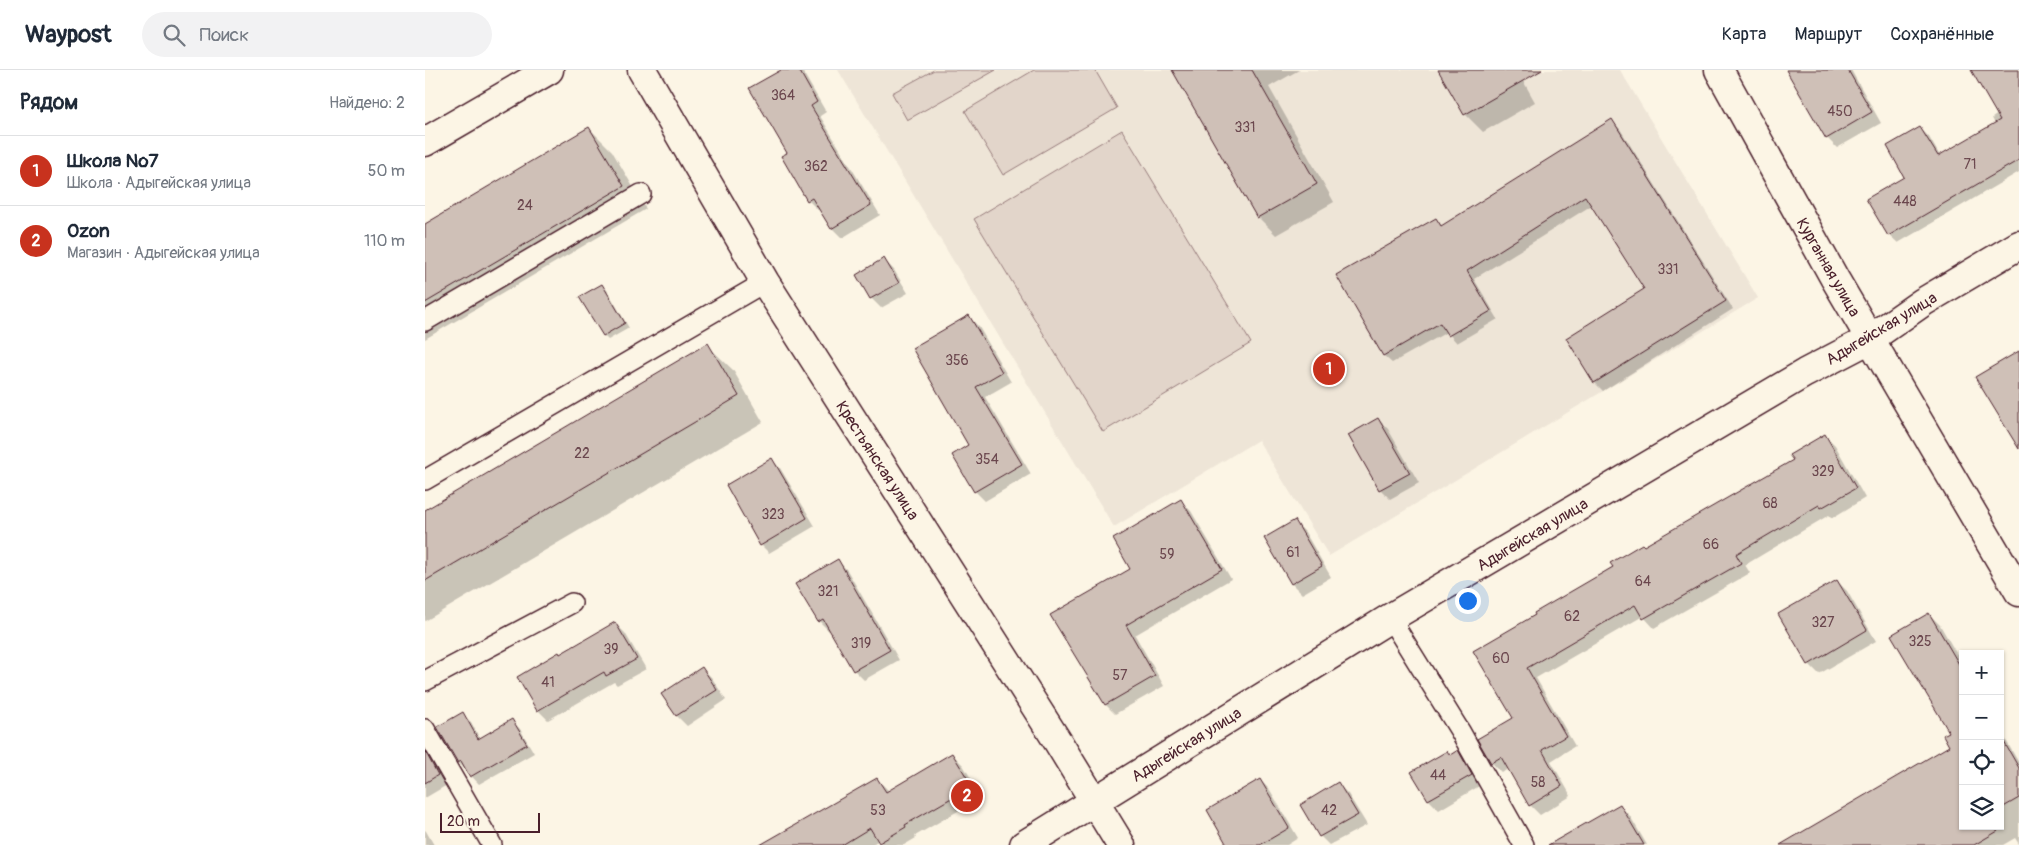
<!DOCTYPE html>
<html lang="ru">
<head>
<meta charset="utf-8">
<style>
	:root { --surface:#fff; --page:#f2f2f3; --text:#1f2937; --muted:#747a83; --line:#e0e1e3; --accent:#c8321e }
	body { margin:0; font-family:Pangolin,sans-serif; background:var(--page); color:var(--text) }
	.controls { position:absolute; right:15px; bottom:15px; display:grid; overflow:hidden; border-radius:0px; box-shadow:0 1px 4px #0004 }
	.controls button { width:45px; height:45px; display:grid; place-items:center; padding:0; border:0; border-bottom:1px solid var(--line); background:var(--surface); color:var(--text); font:25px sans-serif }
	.scale { position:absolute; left:15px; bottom:12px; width:100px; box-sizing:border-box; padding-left:5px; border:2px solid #4a1f2b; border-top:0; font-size:14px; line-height:18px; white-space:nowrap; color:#4a1f2b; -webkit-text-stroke:4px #fcf5e5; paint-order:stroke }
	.you { position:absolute; left:1042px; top:530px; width:18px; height:18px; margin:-12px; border:4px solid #fff; border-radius:50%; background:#1a73e8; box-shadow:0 0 0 8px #1a73e833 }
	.badge { display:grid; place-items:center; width:32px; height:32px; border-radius:50%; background:var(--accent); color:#fff; font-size:16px; font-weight:700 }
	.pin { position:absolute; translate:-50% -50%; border:2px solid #fff; box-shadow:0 1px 5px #0006 }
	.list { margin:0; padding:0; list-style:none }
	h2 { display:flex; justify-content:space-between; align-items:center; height:65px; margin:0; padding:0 20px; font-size:21px }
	h2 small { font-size:16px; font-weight:400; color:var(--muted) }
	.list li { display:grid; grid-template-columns:32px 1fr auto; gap:15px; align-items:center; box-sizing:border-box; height:70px; padding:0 20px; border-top:1px solid var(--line) }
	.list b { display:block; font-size:19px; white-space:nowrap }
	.list p { margin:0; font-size:16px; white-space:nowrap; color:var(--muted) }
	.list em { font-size:16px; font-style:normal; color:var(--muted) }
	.icon { flex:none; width:28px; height:28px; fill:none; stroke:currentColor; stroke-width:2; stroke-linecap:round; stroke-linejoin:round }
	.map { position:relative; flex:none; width:1594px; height:775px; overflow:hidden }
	header { display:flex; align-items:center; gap:30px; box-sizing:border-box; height:70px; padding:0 25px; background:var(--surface); border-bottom:1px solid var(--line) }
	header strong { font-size:24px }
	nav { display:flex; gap:28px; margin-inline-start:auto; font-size:18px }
	.search { width:350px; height:45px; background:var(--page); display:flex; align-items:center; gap:12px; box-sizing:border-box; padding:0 18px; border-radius:28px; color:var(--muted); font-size:19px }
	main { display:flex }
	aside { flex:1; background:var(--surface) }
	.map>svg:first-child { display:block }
	.built { fill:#eee5d7 }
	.green { fill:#e2d5ca; stroke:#967a7a }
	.shadow { fill:#0003 }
	.building { fill:#cfc0b7; stroke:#4a1f2b }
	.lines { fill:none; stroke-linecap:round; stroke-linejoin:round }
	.lane-casing { stroke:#4a1f2b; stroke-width:22 }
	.street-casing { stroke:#4a1f2b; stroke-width:31 }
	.secondary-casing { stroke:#4a1f2b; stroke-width:31 }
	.lane { stroke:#fcf5e5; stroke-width:19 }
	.street { stroke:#fcf5e5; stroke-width:28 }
	.secondary { stroke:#fcf5e5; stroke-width:28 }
	.labels { text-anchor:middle; stroke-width:5; stroke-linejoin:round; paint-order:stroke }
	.number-label { font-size:14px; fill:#6b474e }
	.street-label { font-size:16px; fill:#4a1f2b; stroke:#fcf5e5 }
</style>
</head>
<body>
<header>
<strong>Waypost</strong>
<div class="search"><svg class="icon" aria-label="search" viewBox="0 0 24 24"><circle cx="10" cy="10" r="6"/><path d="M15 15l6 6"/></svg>Поиск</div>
<nav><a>Карта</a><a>Маршрут</a><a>Сохранённые</a></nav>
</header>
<main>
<aside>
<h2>Рядом<small>Найдено: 2</small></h2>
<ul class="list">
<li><span class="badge">1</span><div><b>Школа №7</b><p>Школа · Адыгейская улица</p></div><em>50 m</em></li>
<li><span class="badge">2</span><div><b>Ozon</b><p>Магазин · Адыгейская улица</p></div><em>110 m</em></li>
</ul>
</aside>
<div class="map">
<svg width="1594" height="775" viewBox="0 0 1594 775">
	<rect width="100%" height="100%" fill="#fcf5e5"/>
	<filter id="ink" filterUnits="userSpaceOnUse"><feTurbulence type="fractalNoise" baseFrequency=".02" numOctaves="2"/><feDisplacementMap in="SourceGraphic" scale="10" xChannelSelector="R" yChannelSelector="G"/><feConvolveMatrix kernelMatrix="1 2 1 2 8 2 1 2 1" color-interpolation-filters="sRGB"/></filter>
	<g filter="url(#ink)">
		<!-- built -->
		<path class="built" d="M413 0H1195L1333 228 904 486 833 370 689 457Z"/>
		<!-- green -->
		<path class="green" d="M509 0H571L482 50 467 23Z
			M609 0H670L692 38 578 105 540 41Z
			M697 60 826 273 678 362 549 149Z"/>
		<!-- shadow -->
		<path class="shadow" d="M358 0H376L379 4 401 42 395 46 455 145 417 168 407 158 395 139 393 140 383 130 364 83Z
			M749 0H874L844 17 909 132 851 165 833 147Z
			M1014 0H1092L1110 32 1058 62 1040 44Z
			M1362 0H1426L1456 53 1412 78 1402 68Z
			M1565 0 1594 1V102L1473 173 1464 165 1495 58 1504 67 1515 86 1570 54 1567 48 1573 44Z
			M1187 51 1195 59 1308 239 1178 321 1170 313 1143 269 1221 219 1167 135 1049 209 1073 249 1032 273 1022 262 967 293 959 286 913 206 1011 149 1018 157Z
			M164 58 187 81 221 139 0 269V155Z
			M459 190 469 200 483 223 456 238 446 228 433 205Z
			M177 215 182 220 204 258 183 270 179 266Z
			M544 247 554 257 586 312 560 327 606 404 560 431 550 421 545 376Z
			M282 275 308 300 338 352 0 551V441Z
			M953 349 963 359 994 413 965 429 955 419 925 365Z
			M1400 365 1410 375 1440 428 1407 448 1404 445 1320 495 1325 503 1229 558 1218 546 1111 608 1150 676 1126 691 1146 726 1115 745 1105 735 1084 698 1077 703 1067 693 1054 670 1090 649 1050 582 1219 477 1369 391Z
			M347 390 355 398 390 456 344 483 336 475Z
			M756 431 766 441 806 509 710 565 739 616 690 644 680 634 707 499Z
			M870 452 880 462 906 507 877 524 867 514 841 469Z
			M412 490 422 500 474 590 439 610 429 600 406 560 404 561 394 551Z
			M1412 511 1422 521 1451 571 1394 604 1384 594Z
			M1504 544 1515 555 1538 595V756H1575V660L1594 693V774L1590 768 1578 775H1358L1526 677V662Z
			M190 553 200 563 221 599 192 615 189 612 123 650 113 640 135 586Z
			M277 598 287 608 301 630 262 656 252 646 238 624Z
			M37 644 46 652 55 669 87 651 95 659 109 683 54 714 34 693 14 658Z
			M0 678 22 715 0 728Z
			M1033 682 1043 692 1056 715 1014 740 1004 730 988 702Z
			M527 684 538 695 557 727 490 766 491 768 479 775H458L454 770 446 775H338L452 709 464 721Z
			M835 710 845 720 873 768 862 775H803Z
			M913 714 923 724 942 755 904 775 895 766Z
			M1194 735 1205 746 1222 775H1152Z
			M0 760 1 761 9 775H0Z"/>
		<!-- building -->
		<path class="building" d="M356 0H374L392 32 386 36 446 135 406 159 387 128 382 131 356 86 362 83 324 18Z
			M747 0H827L892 114 832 148Z
			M1013 0H1117L1039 45Z
			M1361 0H1423L1447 42 1401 69Z
			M1546 0H1594V90L1463 166 1441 129 1479 107 1462 76 1495 57 1513 86 1575 50Z
			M1187 49 1301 231 1169 313 1141 268 1219 219 1160 126 1042 201 1066 241 1023 266 1015 253 958 286 911 205 1011 148 1016 156Z
			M164 57 199 116 0 233V154Z
			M459 188 474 213 445 229 431 205Z
			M177 214 200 253 178 266 154 227Z
			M544 245 577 302 551 317 597 394 549 422 527 385 543 375 487 278Z
			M283 273 314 326 0 511V440Z
			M1594 281V379L1550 307Z
			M953 348 985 403 954 420 923 365Z
			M1400 364 1431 418 1396 438 1394 435 1311 484 1316 493 1218 549 1210 535 1102 598 1141 666 1117 680 1137 716 1104 736 1076 687 1066 693 1052 669 1088 648 1048 581 1110 545 1109 543 1188 497 1185 493 1217 474 1219 476 1368 390 1364 385Z
			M347 388 382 448 335 476 301 415Z
			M756 429 797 499 701 555 730 606 680 635 625 545 705 499 688 469Z
			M870 450 897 496 866 514 839 468Z
			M413 489 465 580 428 601 398 549 393 552 370 514Z
			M1412 510 1442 560 1383 595 1353 544Z
			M1504 543 1538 601V756H1570L1573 761 1549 775H1355L1524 676 1518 665 1524 662 1466 565Z
			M190 552 212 589 181 606 179 602 112 641 92 607 134 582 135 584Z
			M277 597 292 620 251 646 236 624Z
			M38 642 53 669 87 649 102 674 45 707 36 691 33 693 12 657Z
			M1575 665 1594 698V728L1575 739Z
			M1033 680 1047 705 1003 730 986 702 1022 681 1025 685Z
			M0 681 13 705 0 713Z
			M527 683 547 716 480 755 481 757 454 773 445 758 417 775H335L452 708 461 722Z
			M835 709 864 758 835 775H802L782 740Z
			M913 712 933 745 894 767 875 735Z
			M1195 734 1219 775H1123Z"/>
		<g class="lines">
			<defs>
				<path id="lane" d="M0 251 216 124
					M0 410 340 212
					M965 548 1035 661 1099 775
					M0 611 147 533
					M0 659 67 775"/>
				<path id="street" d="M0 72 124 0"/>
				<path id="secondary" d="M217 0 340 212 633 672 696 775
					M1294 0 1410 209 1594 522
					M599 775 965 548 1380 303 1445 269 1498 232 1594 175"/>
			</defs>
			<!-- lane casing -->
			<use href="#lane" class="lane-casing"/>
			<!-- street casing -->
			<use href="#street" class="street-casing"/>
			<!-- secondary casing -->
			<use href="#secondary" class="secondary-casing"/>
			<!-- lane -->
			<use href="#lane" class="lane"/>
			<!-- street -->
			<use href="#street" class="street"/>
			<!-- secondary -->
			<use href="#secondary" class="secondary"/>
		</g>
	</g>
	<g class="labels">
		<!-- number labels -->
		<g class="number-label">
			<text x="358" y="30">364</text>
			<text x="1415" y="46">450</text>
			<text x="820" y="62">331</text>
			<text x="1545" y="99">71</text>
			<text x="391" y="101">362</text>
			<text x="1480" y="136">448</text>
			<text x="100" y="140">24</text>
			<text x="1243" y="204">331</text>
			<text x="532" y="295">356</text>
			<text x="157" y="388">22</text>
			<text x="562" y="394">354</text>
			<text x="1398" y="406">329</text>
			<text x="1345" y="438">68</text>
			<text x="348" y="449">323</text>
			<text x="1286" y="479">66</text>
			<text x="868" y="487">61</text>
			<text x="742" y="489">59</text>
			<text x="1218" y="516">64</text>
			<text x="403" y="526">321</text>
			<text x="1147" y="551">62</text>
			<text x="1398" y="557">327</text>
			<text x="1495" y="576">325</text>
			<text x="436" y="578">319</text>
			<text x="186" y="584">39</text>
			<text x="1076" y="593">60</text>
			<text x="695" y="610">57</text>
			<text x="123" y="617">41</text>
			<text x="1013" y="710">44</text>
			<text x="1113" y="717">58</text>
			<text x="453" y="745">53</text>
			<text x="904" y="745">42</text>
		</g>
		<!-- street labels -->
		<g class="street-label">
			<text transform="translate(1404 197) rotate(60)" y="6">Курганная улица</text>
			<text transform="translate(1456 258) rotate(-31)" y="6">Адыгейская улица</text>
			<text transform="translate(453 390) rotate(57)" y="6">Крестьянская улица</text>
			<text transform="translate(1107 464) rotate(-31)" y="6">Адыгейская улица</text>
			<text transform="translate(761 674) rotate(-32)" y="6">Адыгейская улица</text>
		</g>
	</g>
</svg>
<div class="controls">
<button>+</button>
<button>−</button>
<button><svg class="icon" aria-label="locate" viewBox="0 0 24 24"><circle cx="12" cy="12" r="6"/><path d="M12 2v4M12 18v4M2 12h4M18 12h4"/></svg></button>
<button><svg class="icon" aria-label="layers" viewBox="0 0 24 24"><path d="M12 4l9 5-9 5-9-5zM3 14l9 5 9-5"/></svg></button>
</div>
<div class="scale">20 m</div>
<div class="you"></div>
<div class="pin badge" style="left:904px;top:299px">1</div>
<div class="pin badge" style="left:542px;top:726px">2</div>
</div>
</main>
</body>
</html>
